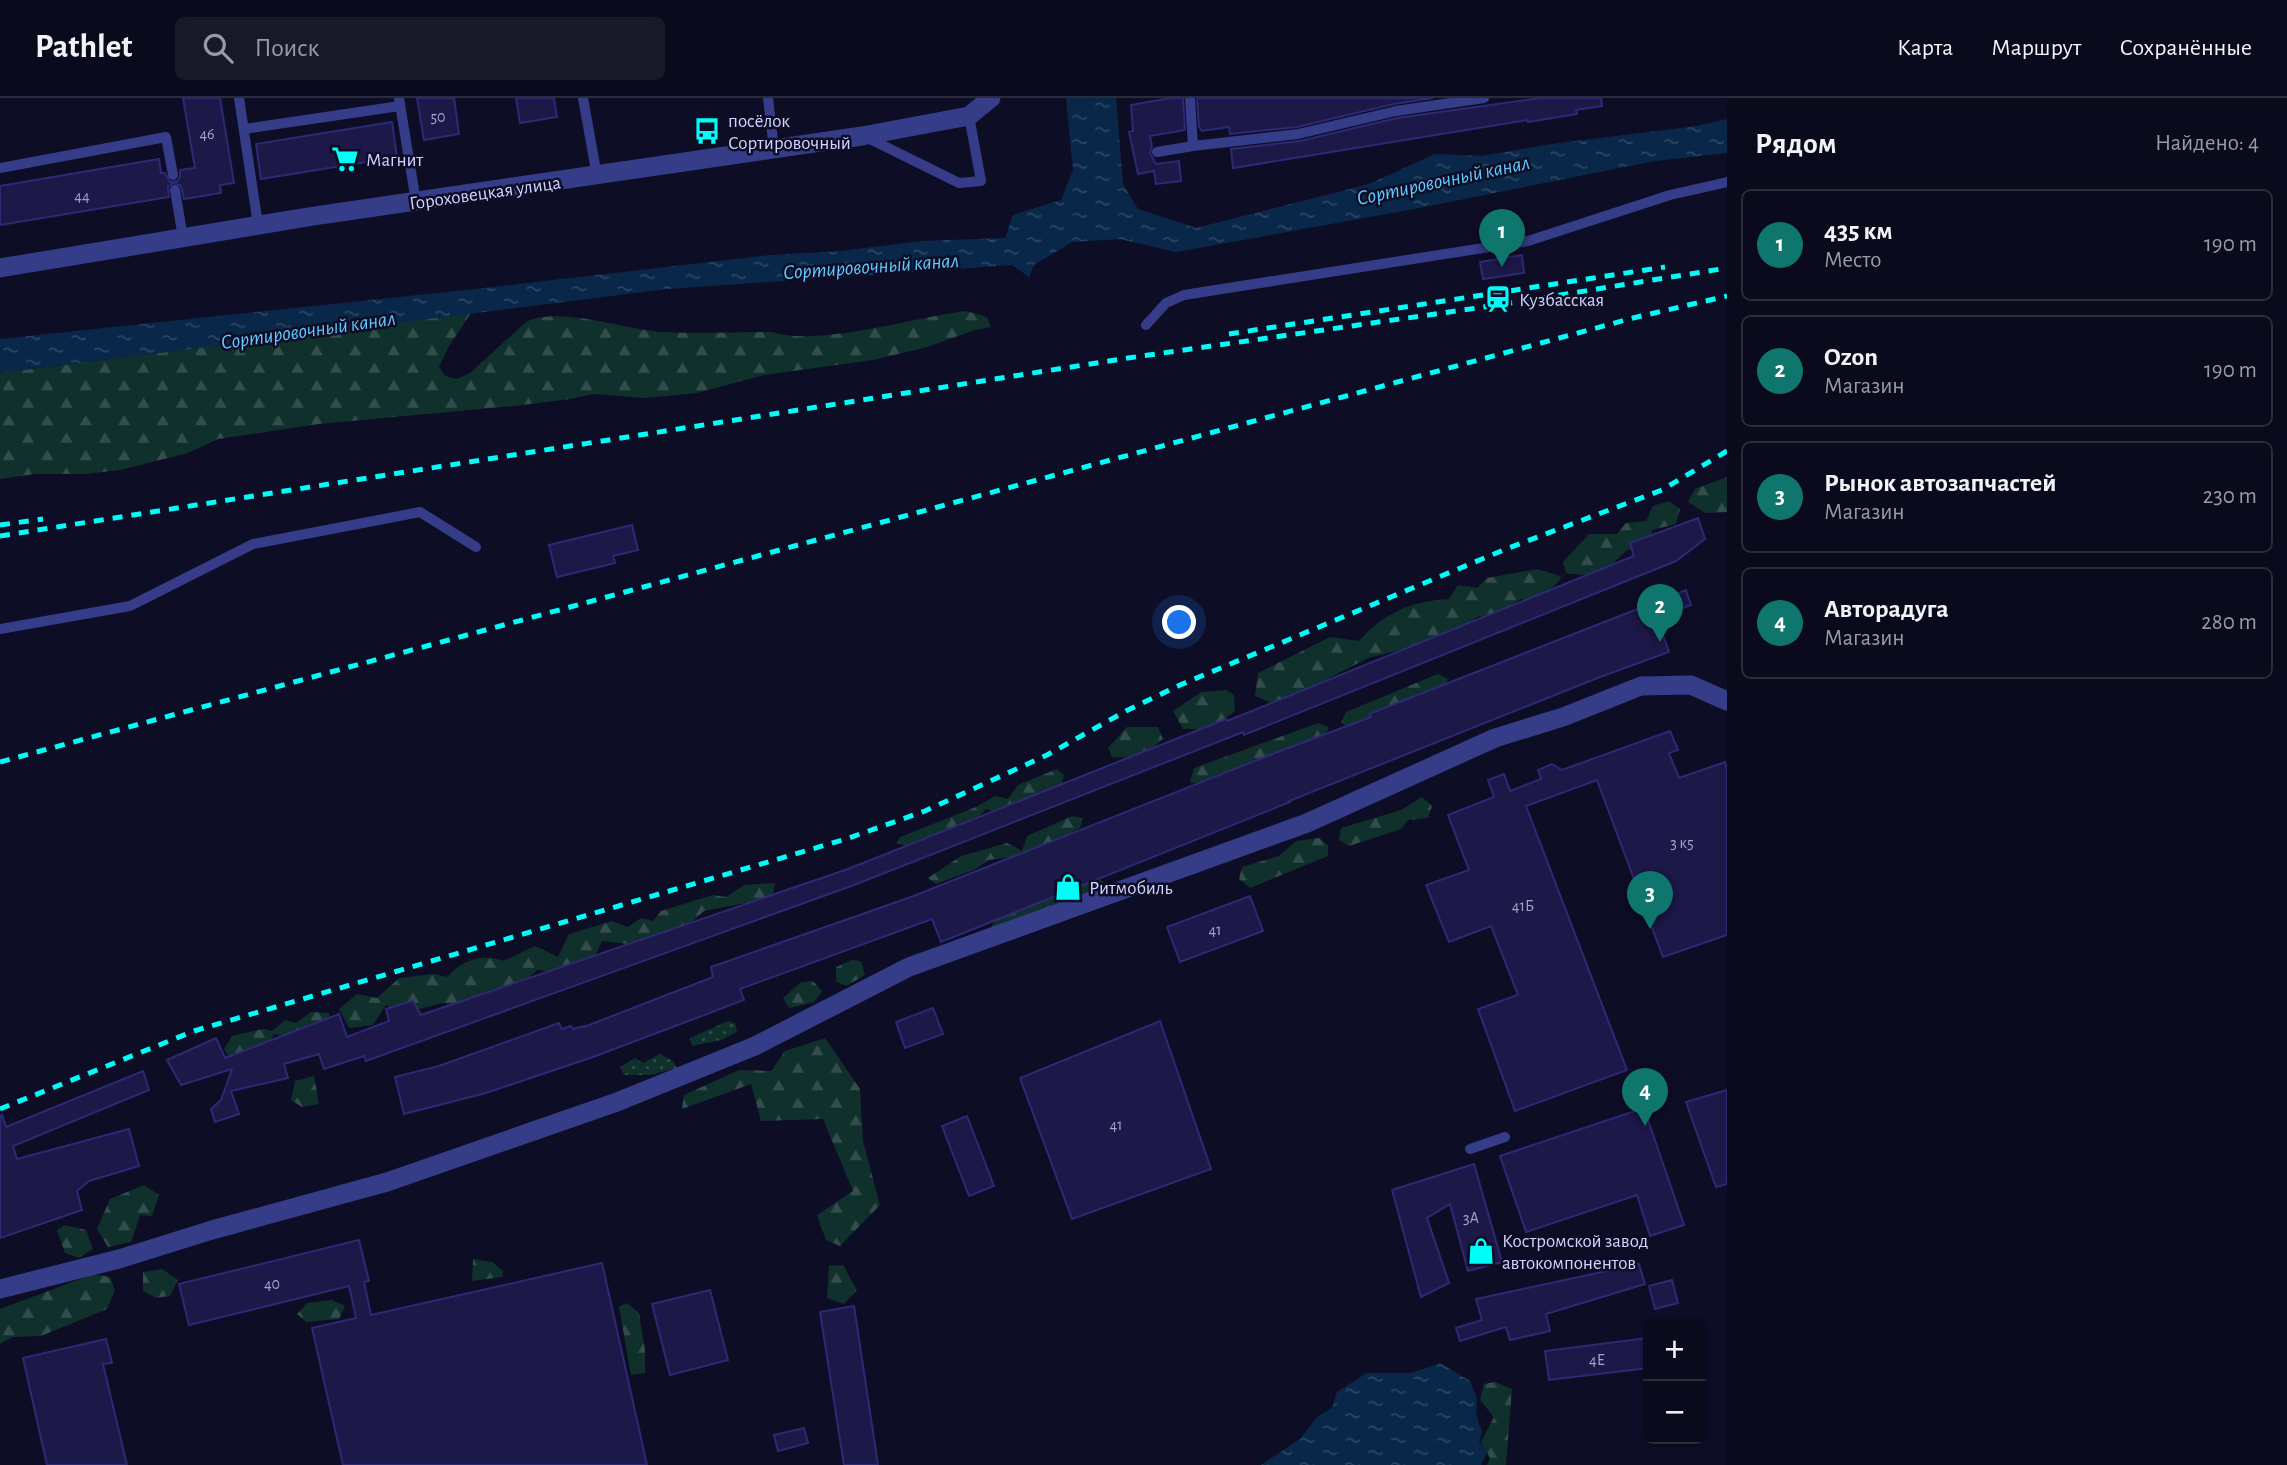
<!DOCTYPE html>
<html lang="ru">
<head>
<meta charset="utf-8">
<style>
	:root { --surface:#0a0a1c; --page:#181829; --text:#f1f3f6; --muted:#999aa3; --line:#2a2b3b; --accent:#0f766e }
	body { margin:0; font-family:"Alegreya Sans",sans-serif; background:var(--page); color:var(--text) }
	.controls { position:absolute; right:21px; bottom:21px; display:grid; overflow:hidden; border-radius:10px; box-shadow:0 2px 5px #0004 }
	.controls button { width:63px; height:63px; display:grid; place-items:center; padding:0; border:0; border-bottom:2px solid var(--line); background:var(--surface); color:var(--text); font:35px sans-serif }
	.you { position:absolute; left:1180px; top:525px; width:24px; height:24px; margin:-18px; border:5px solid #fff; border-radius:50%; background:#1a73e8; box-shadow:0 0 0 10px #1a73e833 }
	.badge { display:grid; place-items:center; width:46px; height:46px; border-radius:50%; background:var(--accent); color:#fff; font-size:23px; font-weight:700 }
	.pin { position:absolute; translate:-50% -58px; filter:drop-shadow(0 2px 4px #0008) }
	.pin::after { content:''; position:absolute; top:37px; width:24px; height:21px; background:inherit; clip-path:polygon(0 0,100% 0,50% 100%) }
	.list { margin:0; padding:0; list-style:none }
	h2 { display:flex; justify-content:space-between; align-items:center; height:91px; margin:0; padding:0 28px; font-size:30px }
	h2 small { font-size:23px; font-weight:400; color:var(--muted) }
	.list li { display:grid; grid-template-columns:46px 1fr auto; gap:21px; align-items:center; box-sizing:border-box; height:112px; margin:0 14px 14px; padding:0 14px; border:2px solid var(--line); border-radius:10px }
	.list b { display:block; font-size:26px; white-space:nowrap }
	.list p { margin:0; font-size:23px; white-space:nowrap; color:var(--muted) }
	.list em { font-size:23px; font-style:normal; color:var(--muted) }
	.icon { flex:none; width:38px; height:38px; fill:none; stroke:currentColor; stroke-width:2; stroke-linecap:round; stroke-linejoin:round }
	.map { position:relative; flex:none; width:1727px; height:1367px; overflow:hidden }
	header { display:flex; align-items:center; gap:42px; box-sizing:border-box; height:98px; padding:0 35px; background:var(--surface); border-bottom:2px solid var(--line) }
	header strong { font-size:33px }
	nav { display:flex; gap:38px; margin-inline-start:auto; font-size:24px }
	.search { width:490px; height:63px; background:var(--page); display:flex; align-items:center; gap:18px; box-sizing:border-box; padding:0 24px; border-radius:10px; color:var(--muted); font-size:26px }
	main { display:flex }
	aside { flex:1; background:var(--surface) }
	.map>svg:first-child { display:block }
	.grass { fill:url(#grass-dots) }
	.forest { fill:url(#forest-firs) }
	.water { fill:url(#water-ripples) }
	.building { fill:#1c1848; stroke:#2e2975; stroke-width:2 }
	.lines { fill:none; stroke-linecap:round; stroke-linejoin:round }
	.service { stroke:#353c88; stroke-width:10 }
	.minor { stroke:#353c88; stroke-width:19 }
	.tertiary { stroke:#353c88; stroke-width:19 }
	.rail { stroke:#00fdf7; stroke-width:5; stroke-dasharray:10 9; stroke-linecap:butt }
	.labels { text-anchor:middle; stroke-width:5; stroke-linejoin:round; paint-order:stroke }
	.number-label { font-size:16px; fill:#a4a4d1 }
	.poi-label { font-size:19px; fill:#d2d3ff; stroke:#0e0d26; text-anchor:start }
	.street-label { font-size:19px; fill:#d2d3ff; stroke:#0e0d26 }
	.water-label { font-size:21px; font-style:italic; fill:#60c9ff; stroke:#0e0d26 }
</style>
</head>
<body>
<header>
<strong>Pathlet</strong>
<div class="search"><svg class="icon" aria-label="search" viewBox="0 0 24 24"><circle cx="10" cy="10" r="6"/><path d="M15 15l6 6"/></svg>Поиск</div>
<nav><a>Карта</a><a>Маршрут</a><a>Сохранённые</a></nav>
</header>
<main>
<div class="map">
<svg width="1727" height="1367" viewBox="0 0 1727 1367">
	<defs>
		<pattern id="grass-dots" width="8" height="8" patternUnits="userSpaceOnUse" patternTransform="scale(1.75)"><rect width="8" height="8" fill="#10302b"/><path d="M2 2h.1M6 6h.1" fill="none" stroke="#324d4b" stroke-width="1.8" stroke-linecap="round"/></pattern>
		<pattern id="forest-firs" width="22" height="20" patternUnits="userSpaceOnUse" patternTransform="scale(1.75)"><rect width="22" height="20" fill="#10302b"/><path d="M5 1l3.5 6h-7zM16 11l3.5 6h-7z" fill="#324d4b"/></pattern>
		<pattern id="water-ripples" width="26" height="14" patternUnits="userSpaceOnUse" patternTransform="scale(1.75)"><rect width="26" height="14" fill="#092849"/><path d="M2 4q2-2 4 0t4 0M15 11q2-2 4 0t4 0" fill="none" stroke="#2c4664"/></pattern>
	</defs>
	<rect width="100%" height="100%" fill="#0e0d26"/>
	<!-- grass -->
	<path class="grass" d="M728 923 735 925 737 934 721 942 692 948 690 940Z
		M660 956 673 963 677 970 650 977H624L620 969 635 960 643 965Z"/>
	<!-- forest -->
	<path class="forest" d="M966 213 987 219 991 229 975 232 927 249 873 262 764 277 697 295 645 300 593 296 570 301 514 308 319 326 218 341 188 355 120 372 86 376H35L0 381V275L471 215 449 248 439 269 445 278 457 281 470 275 526 224C560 207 628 233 664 234 700 236 736 234 772 234 818 249 915 219 966 213Z
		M1727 379V414L1705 415 1688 404 1695 391Z
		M1669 403 1680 411 1676 426 1652 432V448L1627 452 1599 479 1566 475 1563 464 1589 436H1617L1626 425 1646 423 1653 408Z
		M1538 471 1562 479 1543 501H1521L1490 521 1479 518 1444 541 1368 560 1277 607 1255 598 1258 575 1330 539 1359 543C1384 515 1411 503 1449 501L1458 487 1477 490 1487 480Z
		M1438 576 1448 581 1445 590 1350 631 1341 624 1346 614Z
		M1226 592 1234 597 1235 613 1211 631H1183L1173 613 1201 594Z
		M1318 625 1329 629 1325 639 1202 688 1190 684 1194 670Z
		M1127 629H1158L1163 641 1140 660 1112 659 1108 650Z
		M1057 671 1064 677 1059 696 1000 715 986 711 966 731 913 751 897 745 900 739 976 709 995 698 1008 701 1018 687Z
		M1422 699 1432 708 1428 720 1408 722 1401 731 1349 748 1339 742 1341 730 1401 712Z
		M1072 718 1083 720 1080 730 1027 757 988 762 976 771 936 786 928 780 961 758 1007 745 1022 753 1027 738Z
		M1319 740 1328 747V758L1250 790 1239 781 1242 769 1279 758 1296 743Z
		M1094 778 1105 785 1098 792 991 830 999 813Z
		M775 785 772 800 704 813 685 830 636 847 602 843 592 864 569 875 537 872 519 889 469 907 442 905 404 915 386 907 373 927 349 930 339 911 357 896 377 900 399 880 434 876 447 879C463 862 481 855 504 863L535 848 558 859 569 836 612 823 628 829 641 820 653 823 661 813 713 797 726 799 744 787Z
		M852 862 861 863 865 877 846 888 836 883V869Z
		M813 883 822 893 814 904 789 910 783 900 801 884Z
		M311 914 329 915V938L317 941 300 930 292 938 274 936 266 953 230 960 224 951 232 938 263 931 272 933 285 922 296 925Z
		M825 940 860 991 863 1043 880 1107 840 1148 826 1142 817 1117 853 1093 823 1021 761 1023 751 986 682 1011 684 997 739 972 771 973 785 953Z
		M314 978 319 1006 302 1009 291 1002 295 983Z
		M144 1087 159 1097 152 1118 140 1117 131 1144 108 1149 97 1131 110 1101Z
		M65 1127 86 1132 93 1151 79 1160 65 1155 57 1132Z
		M473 1161 492 1164 503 1173 502 1179 472 1183Z
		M843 1167 857 1192 844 1206 827 1200 829 1168Z
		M162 1171 178 1182 170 1198 156 1200 143 1193V1174Z
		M94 1176 110 1179 115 1192 107 1211 41 1238 12 1239 0 1246V1211Z
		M332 1202 345 1208 339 1221 306 1224 297 1216 307 1205Z
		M627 1205 639 1215 645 1252V1275L631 1277 619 1209Z
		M1495 1284 1512 1291 1506 1367H1487L1490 1360 1481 1344 1494 1319 1480 1302 1484 1286Z"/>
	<!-- water -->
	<path class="water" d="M1066 0H1116L1123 86 1138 111 1196 130 1369 86 1435 56 1482 58 1551 46 1697 28 1727 21V55L1655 63 1414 111 1176 154 1120 141 1072 144 1034 167 1029 179 1012 167 667 191 0 275V241L476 191 771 157 840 153 922 143 1005 140 1013 117 1061 102 1073 72Z
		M1440 1265 1470 1283 1477 1301 1476 1316 1482 1334 1479 1345 1488 1352 1481 1367H1261L1300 1341 1318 1318 1332 1310 1337 1294 1367 1275H1411Z"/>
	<!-- building -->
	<path class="building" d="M183 0H220L234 85 220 87 221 95 184 101 181 88 174 85 168 89 169 99 0 127V88L159 61 161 75H165L170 84 177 83 180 79V72L195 70Z
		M417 0H454L459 36 424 42Z
		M516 0H554L557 19 520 25Z
		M1170 0H1183L1185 32 1150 38 1152 48 1150 55 1156 66 1179 63 1181 83 1156 86 1154 73 1138 76 1129 34 1133 33 1131 7Z
		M1197 0H1433L1394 6 1297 29 1230 36 1229 29 1202 33 1199 29Z
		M1541 0H1601L1602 8 1576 12 1577 16 1528 24V22L1233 70 1231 51 1300 43 1397 20Z
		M392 24 397 59 261 81 256 46Z
		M1522 157 1524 175 1483 181 1480 164Z
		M1698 420 1705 441 1676 463 1244 637 1243 634 854 787 366 963 364 958 324 971 319 956 284 966 288 980 231 993 239 1016 215 1024 211 1011 221 1002 232 971 181 987 167 962 216 940 225 960 339 916 347 939 389 923 386 911 413 903 421 917 848 771 1226 621 1227 623 1634 458 1630 445Z
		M632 427 638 452 613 458 615 465 557 479 549 447Z
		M1686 492 1691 507 1657 520 1669 554 1600 579 1289 703 1290 704 941 844 932 821 740 891 744 902 593 959 486 995 404 1016 395 979 439 968 559 925 562 931 571 928 573 931 584 928V929L713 879 711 869 911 799 1275 655 1371 619 1369 616Z
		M1670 633 1678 652 1669 655 1679 680 1725 664 1727 671V837L1663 859 1597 682 1526 708 1627 972 1515 1013 1478 911 1518 897 1491 828 1449 844 1426 787 1469 772 1448 717 1494 699 1488 682 1504 676 1510 693 1541 681 1538 672 1552 666 1562 672Z
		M1250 798 1263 833 1180 864 1167 829Z
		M933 910 943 936 905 950 896 924Z
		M1160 923 1211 1071 1072 1121 1020 980Z
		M143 973 149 992 13 1048 17 1061 129 1031 139 1068 89 1083 77 1093 82 1112 0 1140V1018L2 1017 6 1029Z
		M1727 992V1086L1716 1089 1686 1004Z
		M1644 1010 1684 1127 1650 1138 1637 1097 1526 1134 1500 1058Z
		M967 1018 994 1088 969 1098 942 1028Z
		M1474 1066 1502 1164 1468 1173 1450 1106 1427 1120 1449 1185 1421 1199 1392 1092Z
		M359 1142 369 1183 364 1184 371 1217 602 1165 647 1367H343L312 1230 356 1220 349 1188 189 1227 179 1186Z
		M1639 1166 1645 1186 1546 1216 1550 1233 1510 1242 1506 1229 1460 1243 1456 1230 1482 1222 1476 1201Z
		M1672 1182 1678 1205 1655 1211 1649 1188Z
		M710 1192 728 1262 670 1277 652 1206Z
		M854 1208 878 1367H844L820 1214Z
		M1648 1240V1270L1549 1282 1545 1253Z
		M106 1241 112 1265 103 1266 127 1367H47L23 1260Z
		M804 1330 808 1345 778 1353 774 1337Z"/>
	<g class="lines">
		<!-- service -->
		<path class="service" d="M239 0 258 127
			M399 0 416 104
			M583 0 597 78
			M768 0 774 51
			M1190 0 1193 48 1298 36 1396 13 1484 0
			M244 31 400 8
			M866 39 959 85 981 83 969 18
			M1157 54 1193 48
			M0 70 166 39 173 77
			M175 92 183 140
			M1146 227 1166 205 1184 197 1528 143 1670 97 1727 84
			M0 531 130 508 253 446 420 414 476 449
			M1470 1051 1505 1039"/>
		<!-- minor -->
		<path class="minor" d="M0 1191 119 1161 212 1132 387 1084 617 1004 755 948 909 869 1307 725 1495 640 1563 619 1641 588 1691 587 1727 603"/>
		<!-- tertiary -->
		<path class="tertiary" d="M0 170 314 118 862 38 969 18 991 0"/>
		<!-- rail -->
		<path class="rail" d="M1229 236 1665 169
			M0 427 43 421
			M0 438 1128 260 1498 207 1727 170
			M0 664 1633 220 1727 198
			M0 1011 194 933 846 741 925 713 1047 657 1126 613 1180 587 1506 451 1662 392 1727 353"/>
	</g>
	<!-- icons -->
	<defs>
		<symbol id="bus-bare" viewBox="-9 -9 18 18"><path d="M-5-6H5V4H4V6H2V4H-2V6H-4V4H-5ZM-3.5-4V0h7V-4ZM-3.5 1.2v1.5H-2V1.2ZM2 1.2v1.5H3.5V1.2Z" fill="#00fdf7" stroke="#0e0d26" stroke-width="2.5" paint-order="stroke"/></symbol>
		<symbol id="supermarket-bare" viewBox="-9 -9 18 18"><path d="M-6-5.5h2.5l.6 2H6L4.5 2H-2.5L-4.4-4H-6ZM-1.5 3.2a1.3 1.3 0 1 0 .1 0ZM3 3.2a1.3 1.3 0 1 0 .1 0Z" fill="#00fdf7" stroke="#0e0d26" stroke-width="2.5" paint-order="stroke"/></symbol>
		<symbol id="station-bare" viewBox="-9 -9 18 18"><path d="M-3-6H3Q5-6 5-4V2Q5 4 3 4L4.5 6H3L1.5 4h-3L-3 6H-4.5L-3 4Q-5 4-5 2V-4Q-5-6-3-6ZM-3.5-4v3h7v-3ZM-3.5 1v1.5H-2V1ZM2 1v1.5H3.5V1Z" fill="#00fdf7" stroke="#0e0d26" stroke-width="2.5" paint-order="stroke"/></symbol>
		<symbol id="shop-bare" viewBox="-9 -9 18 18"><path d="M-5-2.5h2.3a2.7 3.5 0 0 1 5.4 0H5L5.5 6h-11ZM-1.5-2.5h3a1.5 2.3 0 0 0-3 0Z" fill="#00fdf7" stroke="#0e0d26" stroke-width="2.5" paint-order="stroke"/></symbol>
	</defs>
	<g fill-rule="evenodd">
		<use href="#bus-bare" x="688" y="14" width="38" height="38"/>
		<use href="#supermarket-bare" x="326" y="42" width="38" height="38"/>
		<use href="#station-bare" x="1479" y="182" width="38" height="38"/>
		<use href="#shop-bare" x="1049" y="770" width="38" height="38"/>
		<use href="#shop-bare" x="1462" y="1134" width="38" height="38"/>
	</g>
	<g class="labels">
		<!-- number labels -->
		<g class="number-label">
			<text x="438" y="24">50</text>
			<text x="207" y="41">46</text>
			<text x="82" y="103">44</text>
			<text x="1682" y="750">3 к5</text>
			<text x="1523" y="813">41Б</text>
			<text x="1215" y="837">41</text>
			<text x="1116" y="1032">41</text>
			<text x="1471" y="1125">3А</text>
			<text x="272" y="1191">40</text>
			<text x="1597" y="1267">4Е</text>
		</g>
		<!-- poi labels -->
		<g class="poi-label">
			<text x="728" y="29">посёлок<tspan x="728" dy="22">Сортировочный</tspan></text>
			<text x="366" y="68">Магнит</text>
			<text x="1519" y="208">Кузбасская</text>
			<text x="1089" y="796">Ритмобиль</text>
			<text x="1502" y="1149">Костромской завод<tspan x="1502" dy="22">автокомпонентов</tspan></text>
		</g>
		<!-- street labels -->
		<g class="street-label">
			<text transform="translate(485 94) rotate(-8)" y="7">Гороховецкая улица</text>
		</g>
		<!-- water labels -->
		<g class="water-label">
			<text transform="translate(1443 82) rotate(-12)" y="7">Сортировочный канал</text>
			<text transform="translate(871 168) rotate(-4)" y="7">Сортировочный канал</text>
			<text transform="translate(308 232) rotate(-8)" y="7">Сортировочный канал</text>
		</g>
	</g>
</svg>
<div class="controls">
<button>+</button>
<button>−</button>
</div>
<div class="you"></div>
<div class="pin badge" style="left:1502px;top:169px">1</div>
<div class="pin badge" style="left:1660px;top:544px">2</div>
<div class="pin badge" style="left:1650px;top:831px">3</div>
<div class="pin badge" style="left:1645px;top:1028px">4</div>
</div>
<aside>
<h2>Рядом<small>Найдено: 4</small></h2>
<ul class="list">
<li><span class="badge">1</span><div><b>435 км</b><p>Место</p></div><em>190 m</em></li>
<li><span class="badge">2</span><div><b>Ozon</b><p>Магазин</p></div><em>190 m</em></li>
<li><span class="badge">3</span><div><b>Рынок автозапчастей</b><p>Магазин</p></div><em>230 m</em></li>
<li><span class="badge">4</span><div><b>Авторадуга</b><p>Магазин</p></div><em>280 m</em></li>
</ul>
</aside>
</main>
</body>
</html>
